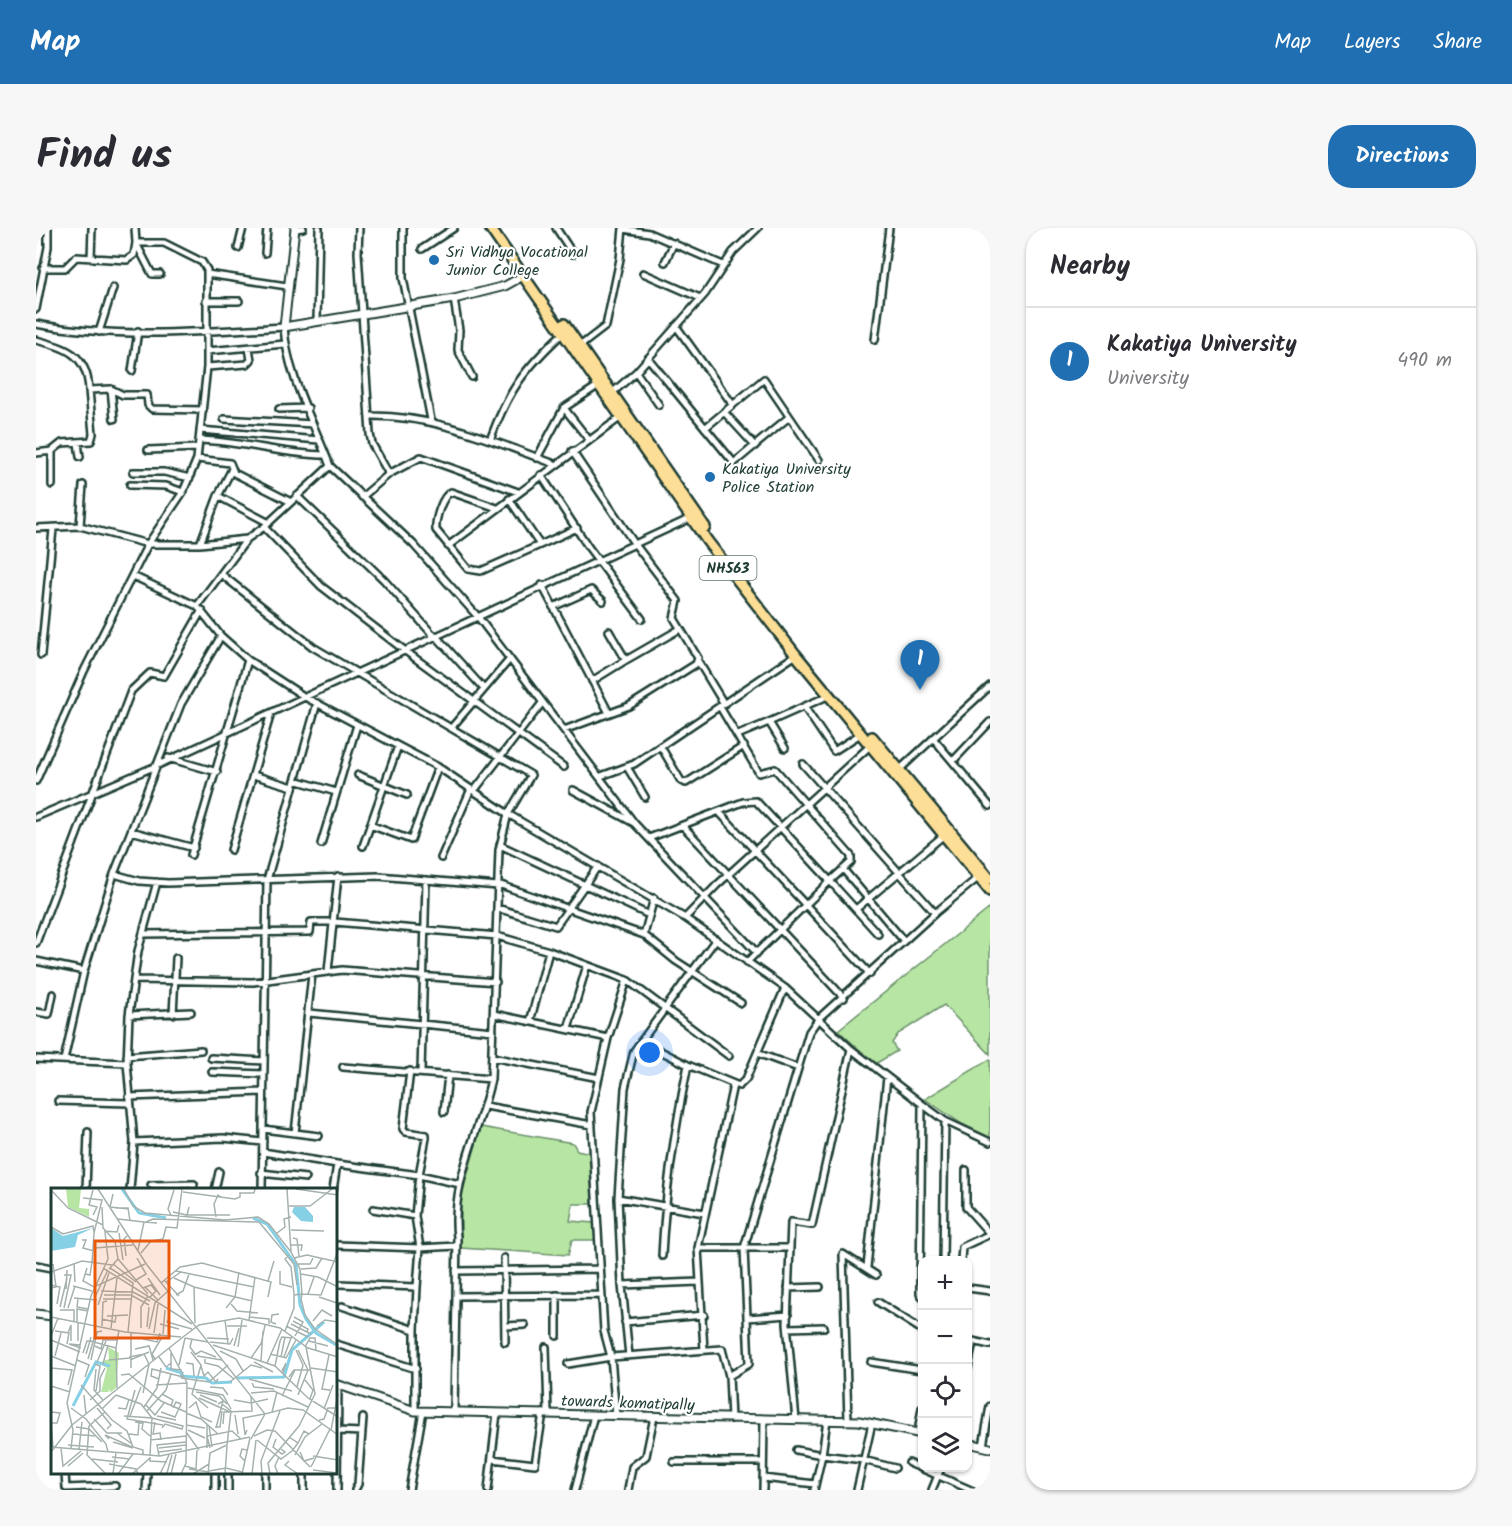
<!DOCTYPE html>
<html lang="en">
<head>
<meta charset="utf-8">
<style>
	:root { --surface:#fff; --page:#f7f7f7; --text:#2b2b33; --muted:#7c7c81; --line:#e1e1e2; --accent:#1f6fb2 }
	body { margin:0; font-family:Kalam,sans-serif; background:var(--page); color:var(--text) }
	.controls { position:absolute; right:18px; bottom:18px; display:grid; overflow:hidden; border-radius:12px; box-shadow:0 2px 4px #0004 }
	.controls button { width:54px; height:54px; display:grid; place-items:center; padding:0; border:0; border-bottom:2px solid var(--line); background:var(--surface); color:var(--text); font:30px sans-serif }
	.you { position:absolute; left:614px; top:825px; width:21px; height:21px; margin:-15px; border:4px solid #fff; border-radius:50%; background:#1a73e8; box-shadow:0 0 0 9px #1a73e833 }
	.badge { display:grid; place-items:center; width:39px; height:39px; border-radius:50%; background:var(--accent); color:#fff; font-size:20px; font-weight:700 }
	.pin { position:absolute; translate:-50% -50px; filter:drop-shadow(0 2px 3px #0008) }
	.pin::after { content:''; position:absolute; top:32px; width:21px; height:18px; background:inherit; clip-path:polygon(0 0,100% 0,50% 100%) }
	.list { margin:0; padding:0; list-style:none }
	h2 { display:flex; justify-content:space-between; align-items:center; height:78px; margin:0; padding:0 24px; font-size:26px }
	h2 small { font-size:20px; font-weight:400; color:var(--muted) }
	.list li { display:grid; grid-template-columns:39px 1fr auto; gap:18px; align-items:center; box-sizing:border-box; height:108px; padding:0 24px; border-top:2px solid var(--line) }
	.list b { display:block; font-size:22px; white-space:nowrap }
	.list p { margin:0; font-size:20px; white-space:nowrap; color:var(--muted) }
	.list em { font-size:20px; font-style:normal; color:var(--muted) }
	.icon { flex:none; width:33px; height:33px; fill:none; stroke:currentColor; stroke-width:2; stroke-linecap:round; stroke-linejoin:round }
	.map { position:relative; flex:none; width:954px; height:1262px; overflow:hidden; border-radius:24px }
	header { display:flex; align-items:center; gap:36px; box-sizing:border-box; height:84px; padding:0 30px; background:var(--accent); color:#fff }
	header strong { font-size:28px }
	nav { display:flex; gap:33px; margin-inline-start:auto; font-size:21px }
	.intro { display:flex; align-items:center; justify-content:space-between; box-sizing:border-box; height:144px; padding:0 36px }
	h1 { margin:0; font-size:42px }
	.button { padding:15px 27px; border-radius:24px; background:var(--accent); color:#fff; font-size:21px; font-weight:700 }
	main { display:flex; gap:36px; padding:0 36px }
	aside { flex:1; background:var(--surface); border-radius:24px; box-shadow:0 2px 4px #0004 }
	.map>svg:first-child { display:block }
	.green { fill:#b7e5a3; stroke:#6b916c; stroke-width:1.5 }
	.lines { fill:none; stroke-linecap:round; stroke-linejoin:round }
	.minor-casing { stroke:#1f3d34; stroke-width:10 }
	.tertiary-casing { stroke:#1f3d34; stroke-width:11 }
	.trunk-casing { stroke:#1f3d34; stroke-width:14 }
	.minor { stroke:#fff; stroke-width:5 }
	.tertiary { stroke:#fff; stroke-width:7 }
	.trunk { stroke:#fdde96; stroke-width:9 }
	.poi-dot { fill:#1f6fb2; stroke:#fff; stroke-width:2 }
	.labels { text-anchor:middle; stroke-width:4.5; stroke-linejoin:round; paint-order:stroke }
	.shield { fill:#fff; stroke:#627771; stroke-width:1.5 }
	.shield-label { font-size:15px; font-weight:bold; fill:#1f3d34 }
	.poi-label { font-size:16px; fill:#1f3d34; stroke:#fff; text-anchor:start }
	.street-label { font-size:16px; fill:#1f3d34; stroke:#fff }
	.inset-river { fill:none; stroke:#85d0e5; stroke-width:3 }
	.inset-road { fill:none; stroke:#a5b1ae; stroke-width:1.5 }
	.view { fill:#e8590c; fill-opacity:0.15; stroke:#e8590c; stroke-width:3 }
	.inset-edge { fill:none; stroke:#1f3d34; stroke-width:3 }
</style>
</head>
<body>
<header>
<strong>Map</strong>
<nav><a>Map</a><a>Layers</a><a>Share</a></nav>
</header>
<div class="intro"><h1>Find us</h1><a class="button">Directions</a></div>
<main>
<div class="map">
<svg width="954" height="1262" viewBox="0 0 954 1262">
	<rect width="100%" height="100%" fill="#fff"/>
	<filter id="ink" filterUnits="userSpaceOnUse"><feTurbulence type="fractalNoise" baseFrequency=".0167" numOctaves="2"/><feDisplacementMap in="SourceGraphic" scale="12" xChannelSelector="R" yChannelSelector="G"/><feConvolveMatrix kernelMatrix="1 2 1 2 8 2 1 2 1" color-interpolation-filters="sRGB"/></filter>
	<g filter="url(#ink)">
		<!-- green -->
		<path class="green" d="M954 680V826L908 777 862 806 856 815 861 823 839 836 802 802Z
			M954 831V910L926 896 889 871Z
			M445 899 537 915 541 922 555 925 556 976H537L534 993 558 995 560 1012H536L532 1027 425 1020V970Z"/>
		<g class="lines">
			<defs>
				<path id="minor" d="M323 0 322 25 334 206 336 216 353 246
					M367 0V50L395 192
					M520 0 537 26
					M259 1 267 0
					M587 1 613 5 687 37
					M101 17 116 46H124
					M202 20 207 0
					M386 21 418 0
					M229 25 231 0
					M55 30 56 0
					M629 34 638 15
					M7 40H29L40 29 91 32 98 27 100 15
					M607 45 664 70
					M171 46 251 58
					M418 71 423 102 422 122 436 149
					M170 73H203
					M0 81 12 19V0
					M281 93 283 0
					M0 96C81 111 166 104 248 99 251 147 277 193 294 238
					M640 98 697 177
					M63 104 77 60
					M0 112C31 120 51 126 53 162L75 161 78 191
					M839 112 853 0
					M544 118 570 98 584 31 587 0
					M171 123 249 116
					M612 130 698 235 753 189
					M171 139 211 136 215 132 213 120
					M96 143 102 103
					M600 144 623 177
					M75 161 87 167H111L112 177 116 181 167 182
					M575 166 600 144 669 66 697 24 722 0
					M243 181 272 180
					M688 184 719 218
					M333 188C400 187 456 213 519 236
					M188 191 277 196
					M669 200 728 151 783 232
					M164 202 283 212
					M163 212C206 213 247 227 289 227
					M454 212C472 163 488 141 527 105
					M553 212 528 180 563 157
					M42 215 44 229
					M112 222 162 220
					M16 223V257
					M0 225 16 223 26 215 55 213 57 206 53 162
					M501 230 528 180
					M161 231 194 235 198 245 255 274
					M97 244H128L154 250
					M505 247 553 320 606 391
					M94 257 130 258 147 264
					M182 268 196 241
					M261 268 348 352 398 408
					M326 269 353 246 385 229 482 264
					M473 271 504 317 541 300
					M461 280 415 264C406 268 399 291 400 302L432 341 445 343 504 317
					M44 298 47 257
					M228 299 285 358 368 422 528 539
					M0 300 44 298 112 316H164L211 311
					M164 316 182 268 233 295
					M412 318 585 189
					M185 346 277 419 495 547 472 586 463 622 455 851C444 903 414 955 421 1009L418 1184
					M97 348 161 378 185 408 212 432 269 469 402 539 472 586 649 690 749 760 815 821 886 876 909 893 954 914
					M506 357 573 485
					M161 378 211 311 228 299 294 238 377 316 442 389 599 596 721 725
					M517 379 555 362 567 373
					M573 403 590 432 644 401
					M399 407 448 461
					M5 427 17 301
					M662 433 688 476
					M556 453 590 432
					M684 479 723 545 739 541 815 628V634L794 653 842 706
					M769 480 798 523 826 505
					M416 499 474 431
					M528 502 593 478 660 436 662 430 638 390 642 373 598 315 536 223
					M702 507 733 494
					M897 510 954 578
					M625 519 645 553 650 555 708 518
					M749 520 733 494 794 467
					M132 530 181 544
					M917 533 954 494
					M767 536 899 685
					M591 539 609 569
					M862 543 954 458
					M217 547 257 559
					M322 547 371 567
					M565 548 598 536 760 427
					M259 552 300 564
					M0 553 48 443 112 316 147 264 161 231 171 139V42L166 34 128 15H100L99 0
					M537 562 598 595
					M438 563 506 475
					M684 585 834 746
					M0 589 120 538 655 290
					M334 597 375 612 402 539
					M647 598 808 770
					M95 603 158 620
					M613 610 707 574 720 573 794 653 711 734
					M285 616 321 497
					M464 617 613 687
					M327 618 362 518
					M195 622 235 485
					M155 627 212 432
					M405 630 435 561
					M807 641 868 713
					M78 646 103 653 132 655 342 648 462 658
					M462 656 608 707 640 733 705 775
					M461 680 520 698 562 638
					M820 681 908 607
					M649 690 681 657 835 517
					M107 706 274 704 275 694H299L461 708 513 723 591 752 693 828
					M608 707 618 670
					M0 715 95 463 114 445 128 448 166 382
					M0 733 48 743
					M292 743 302 648
					M99 752 217 754 306 742 460 754
					M0 784 13 786 17 766
					M273 785 457 803
					M137 786 140 730
					M458 786 572 810
					M93 787 102 723 121 654
					M494 794 513 723
					M532 801 551 737
					M605 813 652 837 703 858 710 851 749 760
					M721 825 762 840
					M91 828 165 822
					M456 829 563 850
					M175 830 228 833
					M0 831 91 835
					M28 832 48 743 78 646 145 476 185 408
					M307 839 455 851
					M176 844 227 846
					M385 844 390 653
					M93 869 227 864
					M22 873 93 875
					M886 876 884 1065 886 1068
					M449 878 556 897
					M408 884 412 847
					M227 901 283 908
					M259 905 276 746
					M98 914 187 910 227 914
					M227 924 301 936
					M930 942V979L954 1006
					M225 945 270 950
					M115 957 158 956 157 962
					M50 962 52 904
					M94 962 98 914 91 835 93 787 155 784
					M179 962 183 944
					M226 962 231 652 281 475
					M297 962 301 936 383 947 424 956
					M582 970 668 985
					M337 981 379 988 383 947 390 910V907L370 904 367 901 374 843
					M300 1017 384 1020 420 1018
					M662 1020H752
					M626 1028C629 963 639 900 652 837
					M468 1030 469 1114
					M907 1032 909 893
					M925 1032 926 1019 954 1006
					M0 1037 16 1040
					M831 1039 851 849
					M420 1043 564 1041
					M303 1056 381 1059 384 1020 379 988
					M586 1057 663 1054
					M752 1060 784 1059
					M932 1060 954 1063
					M420 1068 566 1067
					M842 1074 886 1102
					M306 1078 379 1102 381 1059
					M711 1090 752 1087
					M589 1094 668 1087
					M469 1098 489 1097
					M752 1100 788 1099
					M521 1108V1067
					M932 1112 954 1117
					M300 1116 380 1141
					M510 1119 512 1185
					M668 1122 662 1020 697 857
					M593 1128 586 1057 582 970 589 860 598 823 680 711
					M835 1134 886 1142
					M532 1136 575 1129 686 1121 693 1148 695 1191
					M932 1140 937 1113
					M693 1148 713 1136 708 1020 773 804 783 790 899 685 943 649
					M379 1183V1102
					M580 1188 575 1129 568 1103 555 884 572 810 591 752
					M760 1192 751 1096 755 994 776 997 815 821
					M791 1192 786 1227 827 1232 859 1240
					M812 1193 807 1026 840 1047
					M302 1203 326 1204
					M882 1204 886 1180
					M947 1218 954 1178
					M760 1222 786 1227 778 1262
					M456 1231 499 1236 507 1185
					M638 1234H727
					M873 1235 935 1262
					M29 1246 30 1260
					M179 1246V1262
					M268 1246V1262
					M727 1250 779 1256
					M30 1260 79 1258
					M229 1260V1246
					M110 1262 111 1246
					M192 1262V1246
					M301 1262 302 1157
					M319 1262 322 1256 327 1190
					M373 1262 387 1183
					M452 1262 461 1185
					M539 1262 558 1187
					M592 1262 596 1239 610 1228 618 1189
					M727 1262 728 1192
					M821 1262 836 1195
					M896 1262 905 1240"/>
				<path id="tertiary" d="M259 0 248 99 418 71 469 58 487 48
					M0 1086 16 1088
					M300 1156 379 1183 823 1193 886 1206
					M932 1215 954 1220"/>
				<path id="trunk" d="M454 0 672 314 760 427 954 663
					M528 96 669 299
					M836 509 954 651"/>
			</defs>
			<!-- minor casing -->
			<use href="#minor" class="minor-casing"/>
			<!-- tertiary casing -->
			<use href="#tertiary" class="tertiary-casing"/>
			<!-- trunk casing -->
			<use href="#trunk" class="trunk-casing"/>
			<!-- minor -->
			<use href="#minor" class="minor"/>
			<!-- tertiary -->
			<use href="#tertiary" class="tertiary"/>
			<!-- trunk -->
			<use href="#trunk" class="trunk"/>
		</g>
	</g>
	<!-- markers -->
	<g class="poi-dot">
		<circle cx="398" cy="32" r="6"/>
		<circle cx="674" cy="249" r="6"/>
	</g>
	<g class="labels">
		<!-- shield labels -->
		<rect class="shield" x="663.5" y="328" width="57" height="24" rx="4.5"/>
		<g class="shield-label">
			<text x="692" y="345">NH563</text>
		</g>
		<!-- poi labels -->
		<g class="poi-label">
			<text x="410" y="29">Sri Vidhya Vocational<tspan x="410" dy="18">Junior College</tspan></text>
			<text x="686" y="246">Kakatiya University<tspan x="686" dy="18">Police Station</tspan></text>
		</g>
		<!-- street labels -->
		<g class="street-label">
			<text transform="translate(592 1174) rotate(2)" y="6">towards komatipally</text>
		</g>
	</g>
	<!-- overview -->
	<g transform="translate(15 960)">
		<rect width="286" height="286" fill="#fff"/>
		<path d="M15 1H30L28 20 38 21V29L17 19ZM57 159 68 165 65 200 60 204 57 201 58 204H50L56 180 47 175 58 171Z" fill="#b7e5a3"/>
		<path d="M254 19 262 28V34L250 33 241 24 243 19ZM0 40 12 48 42 40 27 47 24 59 0 63Z" fill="#85d0e5"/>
		<path class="inset-river" d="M71 1 88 25 115 30M202 30 216 36 245 77 249 117 255 131 265 145 287 158M115 180 131 185 130 188 155 190 161 195 181 194M186 190 233 189 241 162 273 134M22 218 45 174 59 178"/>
		<path class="inset-road" d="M47 1 96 77 214 226 237 220 252 222 287 247M73 1 82 18 94 25 174 32 207 29 218 36 240 64M245 1 287 7M0 2 17 20 52 37M42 2 38 17 46 19 42 27M132 4 184 11 189 9V5H203L204 1M62 6 59 19 78 21M32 10 51 12 43 45 41 75M238 18H259L281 1M51 19 52 40 64 53 67 71M65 20H77L79 33M122 24 136 27 138 19M120 27 117 21 123 2M136 27H179M165 29 163 16 167 7 170 9M67 31 93 34M95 34 102 31 208 34 243 76 246 97M0 39 12 46 42 38 43 44M240 42 273 43M53 43 66 44 68 37M68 45 72 72M226 45 234 39 233 31 240 29M242 50 246 51 248 68M31 52H35L32 60 43 63M239 57H251L250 63M44 60 82 57M87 62 93 34 106 35M287 63 270 107 251 106 250 111 254 127 264 141 287 157M90 65 100 53 112 51 115 39 126 40 131 1M238 67 234 71 240 79 243 106M75 68 73 51 76 48M243 70 256 67 287 74M23 75 24 94M62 76 85 94M247 76H259L262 70M36 80 32 93 43 99 94 76M52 80 141 136M59 80 82 95 77 144M58 81 67 71 97 106M250 81 265 80 271 70M125 83 203 99M229 83V96L241 99M0 84 31 73 61 77M34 86 39 87 41 74M250 86 267 89 287 99M97 90 109 107M123 90 143 99 201 113M85 92 95 86 86 70M113 92 128 108M217 93 223 73M115 94 130 84M110 95 129 79 151 75 220 94 217 109M0 97 9 99 6 116M22 98 41 103M94 99 107 112M143 99 144 135M0 100 5 99 2 76M92 100 100 97 105 103 99 109M15 101 16 82M50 103 80 104M80 103 99 113M257 106 263 89M53 107H80L98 117M125 107 132 103 138 86M44 109 57 82M268 109 286 115M23 110 46 112M27 111 26 119 37 121M52 111H80M180 116 186 123 207 125M47 117 58 85M9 119 16 90M13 120 20 87H13M17 120 24 98M175 120 184 109 188 84M9 122H23V134M56 128 77 127M0 129 74 144 130 149M199 129 218 131V136M243 129 252 134 244 148M118 130 116 134 141 141M51 131 64 134 65 128M174 132 177 156M198 132 204 89M242 133 257 141 256 144M262 133 271 122 281 128M26 134V121L37 123M109 136 128 141M225 136 220 134 221 127 228 126M240 136 260 146M51 138 52 114 56 113M176 138H196M235 138 257 149M266 138 274 132 287 134M96 139 98 119M60 140 66 90M90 140V119L97 108M98 141 104 115 117 103M4 143 18 145 16 156M234 143 243 120V107L251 106 249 81 240 64 236 1M80 144V180M17 145 20 137V153M103 145 107 116M112 146 114 122M0 148 7 130M40 149 39 153 65 160 68 142M132 149 148 137 188 130 229 140 257 160 287 169M134 150 157 154M156 150 178 151M92 151 106 154 109 145M141 151 139 159 145 167M0 152 29 164M27 153V134M258 153 277 158M159 154 179 156 182 150M162 157 224 178 257 210 287 229M210 157 214 137M44 158 50 161 52 152H67M183 158 188 140M187 159 191 132M254 159 259 150H264L265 162M30 160 18 156 30 157M65 160 66 200M118 160 136 195 135 275 130 286M84 161 98 158 102 172M245 162 252 177 246 199M247 162 257 182 247 207M169 163 185 171 192 183M140 164 150 177 147 188M32 165 36 153H39L35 166M120 165V181L131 182M145 166 150 163 165 169M219 166 235 170 245 152M278 167 271 201 279 202M0 168 25 178M4 168 10 145M146 168 171 172M78 169 93 166 98 176M108 169 115 179 120 175M230 169 234 149M233 169 240 150M200 170 211 154M37 171 44 147M104 171 101 166 110 151M154 171V175L167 178 183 191M26 172 38 177 34 189M40 172 46 144 51 143M58 172 79 170M79 172 98 164M210 173 212 143M46 174 55 153M203 174 222 184M135 175 142 176 143 188M216 175 231 141M44 176 49 178 45 203M52 176 57 157M128 177 134 150M150 178 153 188 157 184 165 194 167 191M224 178 229 153 231 149 241 150M0 180 21 182 17 197M260 180 287 184M45 181 43 202 52 212M231 183 235 175 232 185M70 187 78 186 110 213 135 224M238 189 243 182H259M130 190 158 194 177 177M146 190 141 206 157 220M108 191 100 188 101 181 132 189M198 191 241 203M254 192 262 202 259 211M179 194 200 177 211 180M201 195 203 199 223 201M30 197 61 232 76 243 82 259 92 262V267M105 197 136 195M0 198 19 204M159 199 172 200 177 207M137 200 172 207 180 221M84 202 76 231 112 237M145 204 168 208 176 216M92 205 98 176M200 205 223 203 257 219M111 206 122 212 120 218M33 207 35 226M65 207 90 216 101 230 132 238 131 241 114 236 111 240M149 207 166 214M231 208 244 182M148 210 179 224M39 212 49 203V190L54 180M183 212 200 215 217 211M94 216 104 227 113 215M93 219 106 200 110 180M20 220 35 231 55 256 57 264M46 220 60 237 56 241M67 220 75 221 78 211M138 220 145 214 150 229 161 234M51 221 65 207M273 221 282 197M96 223 115 202 120 186M0 224 9 225 6 235H0M54 224 38 238 36 267 55 286M110 224 124 229 130 216 125 214 122 220M221 224 226 204M135 225 150 231 167 246M184 227 187 246M73 228 101 230 99 268M79 228 90 199M106 228 125 232M43 231 56 245H71M268 232 273 231 277 220H286M84 234 92 235 91 241 99 248M104 234 102 246 109 245 110 252M0 235 2 259M172 236 173 224 201 223 200 209M135 237 154 240M156 237V260M158 238 161 259M25 239 38 241 51 254M164 239H169L171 223M165 240 172 213 167 216M137 242 154 250M196 242 194 247 192 230 213 226M280 242 287 206M135 244 148 262M66 245 81 256M22 246 44 248M78 246 87 247 88 235M203 248 216 242 224 243 259 279M238 249 247 255 241 263M58 251 54 247 81 259M200 251 214 226M225 251 222 259 231 266 234 264 230 261M99 252 135 248M206 252 230 271 241 263M62 254 82 260M247 255 253 243 258 246M17 257 43 259M0 259 109 268 199 249M10 260 12 278 30 263M108 260 135 257M159 260 156 248 181 243 190 251M20 261 22 242 16 215 40 108 57 71 54 44M28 261 31 234M0 264 21 237 132 149M108 264 131 261M249 264 253 273 263 270M244 267 254 249 271 236M108 268 106 257 135 254M262 268 287 272M61 269 79 271M99 269V273L116 274M41 271 67 274M194 273 189 268 191 261 196 262M238 273 234 277 247 286M58 276 85 281 87 286M17 278 32 265M134 278 145 281 146 262M260 279 279 241M138 281 158 284M262 282 287 285M158 283 175 280 191 284M62 285 65 265M116 285 121 267M67 286 82 266M81 286 99 270M109 286 118 267M120 286 125 266M142 286 158 276M157 286 159 265 176 257 180 223 171 216M174 286 176 258M191 286 199 250M201 286 205 252M211 286 210 273 229 223M219 286 217 275 248 238 264 206 255 159M227 286 224 278 228 269"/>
		<path class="view" d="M44 53H118V150H44Z"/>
		<rect width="286" height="286" class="inset-edge"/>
	</g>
</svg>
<div class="controls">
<button>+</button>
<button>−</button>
<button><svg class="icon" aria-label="locate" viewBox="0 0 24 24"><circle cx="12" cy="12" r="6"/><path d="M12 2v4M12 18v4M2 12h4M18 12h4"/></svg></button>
<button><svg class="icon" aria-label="layers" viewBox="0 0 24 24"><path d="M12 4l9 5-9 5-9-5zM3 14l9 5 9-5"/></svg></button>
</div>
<div class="you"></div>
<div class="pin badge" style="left:884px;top:462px">1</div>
</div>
<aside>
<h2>Nearby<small></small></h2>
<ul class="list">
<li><span class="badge">1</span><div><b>Kakatiya University</b><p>University</p></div><em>490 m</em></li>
</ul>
</aside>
</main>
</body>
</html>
